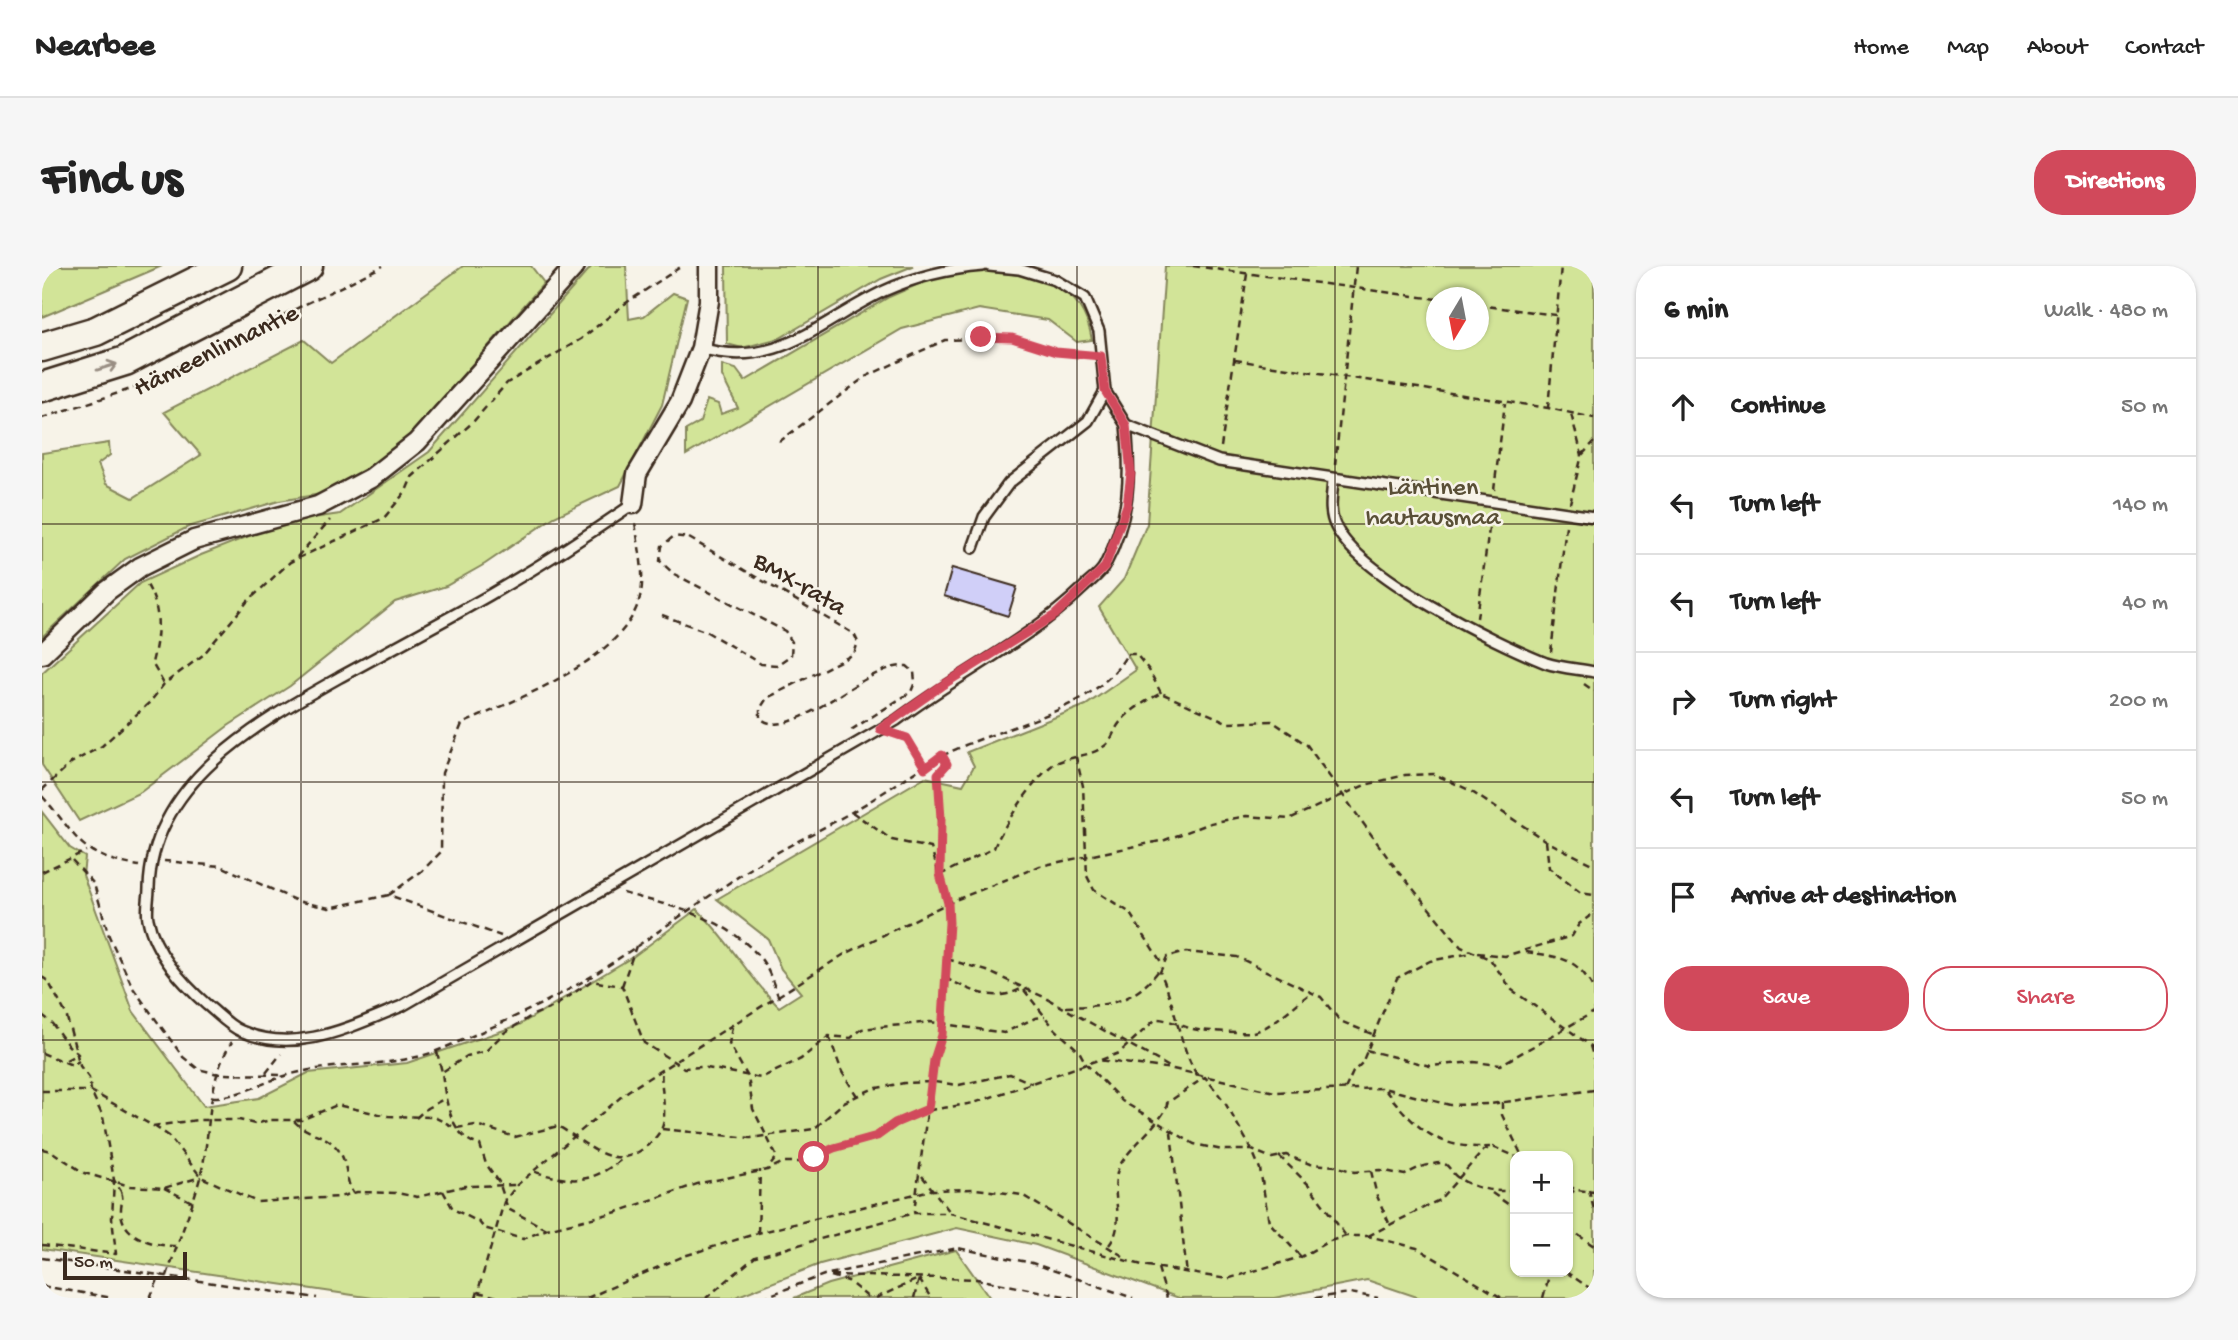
<!DOCTYPE html>
<html lang="en">
<head>
<meta charset="utf-8">
<style>
	:root { --surface:#fff; --page:#f6f6f6; --text:#222; --muted:#767676; --line:#e0e0e0; --accent:#d1495b }
	body { margin:0; font-family:"Gochi Hand",sans-serif; background:var(--page); color:var(--text) }
	.controls { position:absolute; right:21px; bottom:21px; display:grid; overflow:hidden; border-radius:14px; box-shadow:0 2px 5px #0004 }
	.controls button { width:63px; height:63px; display:grid; place-items:center; padding:0; border:0; border-bottom:2px solid var(--line); background:var(--surface); color:var(--text); font:35px sans-serif }
	.compass { position:absolute; left:1384px; top:21px; width:63px; height:63px; border-radius:50%; background:var(--surface); box-shadow:0 2px 5px #0004; rotate:190deg }
	.scale { position:absolute; left:21px; bottom:18px; width:124px; box-sizing:border-box; padding-left:7px; border:4px solid #3b2a1e; border-top:0; font-size:19px; line-height:24px; white-space:nowrap; color:#3b2a1e; -webkit-text-stroke:5px #f7f3e8; paint-order:stroke }
	.stop { position:absolute; width:21px; height:21px; margin:-16px; border:5px solid #d1495b; border-radius:50%; background:#fff }
	.stop.end { background:#d1495b; border-color:#fff; box-shadow:0 2px 7px #0008 }
	.list { margin:0; padding:0; list-style:none }
	h2 { display:flex; justify-content:space-between; align-items:center; height:91px; margin:0; padding:0 28px; font-size:30px }
	h2 small { font-size:23px; font-weight:400; color:var(--muted) }
	.list li { display:grid; grid-template-columns:46px 1fr auto; gap:21px; align-items:center; box-sizing:border-box; height:98px; padding:0 28px; border-top:2px solid var(--line) }
	.list b { display:block; font-size:26px; white-space:nowrap }
	.list em { font-size:23px; font-style:normal; color:var(--muted) }
	.actions { display:flex; gap:14px; padding:21px 28px }
	.actions a { flex:1; padding:16px 0; border:2px solid var(--accent); border-radius:28px; text-align:center; font-size:24px; color:var(--accent) }
	.actions .main { background:var(--accent); color:#fff }
	.icon { flex:none; width:38px; height:38px; fill:none; stroke:currentColor; stroke-width:2; stroke-linecap:round; stroke-linejoin:round }
	.map { position:relative; flex:none; width:1552px; height:1032px; overflow:hidden; border-radius:28px }
	header { display:flex; align-items:center; gap:42px; box-sizing:border-box; height:98px; padding:0 35px; background:var(--surface); border-bottom:2px solid var(--line) }
	header strong { font-size:33px }
	nav { display:flex; gap:38px; margin-inline-start:auto; font-size:24px }
	.intro { display:flex; align-items:center; justify-content:space-between; box-sizing:border-box; height:168px; padding:0 42px }
	h1 { margin:0; font-size:49px }
	.button { padding:18px 32px; border-radius:28px; background:var(--accent); color:#fff; font-size:24px; font-weight:700 }
	main { display:flex; gap:42px; padding:0 42px }
	aside { flex:1; background:var(--surface); border-radius:28px; box-shadow:0 2px 5px #0004 }
	.map>svg:first-child { display:block }
	.green { fill:#d2e498; stroke:#86875b; stroke-width:2; fill-rule:evenodd }
	.building { fill:#d0cff8; stroke:#3b2a1e; stroke-width:2 }
	.lines { fill:none; stroke-linecap:round; stroke-linejoin:round }
	.lane-casing { stroke:#3b2a1e; stroke-width:14 }
	.street-casing { stroke:#3b2a1e; stroke-width:23 }
	.primary-casing { stroke:#3b2a1e; stroke-width:33 }
	.path { stroke:#3b2a1e; stroke-width:2.5; stroke-dasharray:7 5; stroke-linecap:butt }
	.lane { stroke:#f7f3e8; stroke-width:9 }
	.street { stroke:#f7f3e8; stroke-width:18 }
	.primary { stroke:#f7f3e8; stroke-width:28 }
	.oneway { stroke:#998e83 }
	.route { stroke:#d1495b; stroke-width:9 }
	.grid { fill:none; stroke:#3b2a1e; stroke-width:2; stroke-opacity:0.55 }
	.labels { text-anchor:middle; stroke-width:5; stroke-linejoin:round; paint-order:stroke }
	.street-label { font-size:26px; fill:#3b2a1e; stroke:#f7f3e8 }
	.park-label { font-size:26px; fill:#594f36; stroke:#f7f3e8 }
</style>
</head>
<body>
<header>
<strong>Nearbee</strong>
<nav><a>Home</a><a>Map</a><a>About</a><a>Contact</a></nav>
</header>
<div class="intro"><h1>Find us</h1><a class="button">Directions</a></div>
<main>
<div class="map">
<svg width="1552" height="1032" viewBox="0 0 1552 1032">
	<rect width="100%" height="100%" fill="#f7f3e8"/>
	<filter id="ink" filterUnits="userSpaceOnUse"><feTurbulence type="fractalNoise" baseFrequency=".0143" numOctaves="2"/><feDisplacementMap in="SourceGraphic" scale="14" xChannelSelector="R" yChannelSelector="G"/><feConvolveMatrix kernelMatrix="1 2 1 2 8 2 1 2 1" color-interpolation-filters="sRGB"/></filter>
	<g filter="url(#ink)">
		<!-- green -->
		<path class="green" d="M0 0H120L0 51Z
			M421 0H489L502 17 367 170 317 214 291 226 237 235 146 261 83 293 0 371V187L67 177 68 189 56 198 64 218 91 232 159 189 122 146 262 74 289 97Z
			M550 0H584L587 53 602 50 631 27 645 32 620 139 578 220 512 251 443 298 404 320 353 336 248 420 186 460 99 526 37 555 0 499V407L98 317 159 289 243 256 298 248 387 186Z
			M684 0H871L839 13 738 72 700 82 685 78Z
			M1123 0H1552V1032H1378L1325 1014 1232 1032H1137L994 979 915 962 778 998 691 1032H331L0 983V546L28 582 43 591 41 609 91 745 162 840 217 832 266 807 365 797 477 759 592 690 655 643C686 673 706 711 737 741L759 727 739 703 726 673 675 633 883 511 921 519 932 500 925 486 1044 439 1094 404 1057 341 1082 313 1105 258ZM1394 32H1436V74H1394ZM1473 890H1526V1006H1473Z
			M933 4C988 10 1039 9 1050 74L1035 76 1006 54 937 43 860 63 644 189V164L658 156 665 134 676 138 679 148 696 142 680 110V99L694 103 703 115 847 31 895 10Z
			M914 984 948 1032H752L786 1018Z"/>
		<!-- building -->
		<path class="building" d="M910 302 975 321 966 350 902 330Z"/>
		<g class="lines">
			<defs>
				<path id="lane" d="M659 82C735 105 778 55 842 25 875 10 905 3 941 0
					M1063 125 1084 159 1177 195 1552 251
					M1291 214C1290 230 1286 246 1294 261 1318 310 1453 377 1504 397 1519 402 1537 403 1552 406
					M591 238C536 276 479 312 421 344 381 366 340 388 300 410 218 456 110 515 107 622 107 632 104 644 106 653 112 686 141 718 165 739 175 747 187 760 199 765 254 789 308 761 360 740L855 454C916 408 986 375 1041 322 1048 315 1059 308 1063 299 1088 252 1089 210 1084 159
					M931 282 942 251 967 217 1046 155 1063 125 1057 65 1043 32 1013 14 977 3 947 0"/>
				<path id="street" d="M591 238 595 208 638 136 659 82 667 35V0
					M0 388 65 325 98 301 152 274 276 240 329 212 375 176 533 0"/>
				<path id="primary" d="M0 81 54 65 185 0
					M0 121 83 95 266 0"/>
			</defs>
			<!-- lane casing -->
			<use href="#lane" class="lane-casing"/>
			<!-- street casing -->
			<use href="#street" class="street-casing"/>
			<!-- primary casing -->
			<use href="#primary" class="primary-casing"/>
			<!-- path -->
			<path class="path" d="M1151 0 1394 33
				M0 5 6 0
				M1436 39 1514 49
				M1193 94 1506 142 1552 152
				M1506 142 1519 0
				M0 152 95 121 341 0
				M737 176 823 111 903 74 970 72 1014 86 1048 89
				M1179 181 1205 8
				M1540 189 1552 176
				M1293 199 1314 0
				M1452 224 1463 137
				M1528 237 1540 189 1529 148
				M255 291 288 254
				M105 319C120 344 117 369 110 397L122 418
				M620 349 665 366 719 398 735 399 749 389 750 376 743 365 632 308 618 295 620 280 632 270 647 272 812 368 816 376 812 388 725 432 718 443V452C750 480 821 397 865 400L872 406 873 416 869 426 809 464
				M1435 352 1449 248
				M1509 386 1524 260
				M1542 418 1552 425
				M855 467 865 472 883 502
				M1034 491 1041 520 1045 610 1052 624 1087 646 1121 699
				M0 524 29 497 60 480 108 436 122 418 161 389 205 336 248 296 342 252 364 225 370 211 431 156 465 117 539 73 584 37 640 0
				M0 530C38 572 35 590 97 600
				M810 546 850 574 889 582 906 637 907 657 900 770 892 794 872 946
				M1504 575 1507 602 1539 627 1552 629
				M30 594 52 618 67 670 91 722 141 791 156 803 176 808 243 809
				M122 595 179 600 255 635 287 642 347 629 459 670
				M898 604 896 507 905 498 900 489
				M0 606 44 585
				M898 609 952 582C959 563 997 505 1014 497 1031 489 1050 491 1065 478 1070 473 1072 465 1076 459 1087 444 1103 436 1119 427L1187 457 1230 455 1265 479 1349 596 1419 681 1448 693 1470 724 1552 782
				M581 627C631 641 684 650 719 693 727 703 732 720 737 732
				M347 629 380 605 399 586 400 507 420 458C474 433 583 394 598 331 604 309 596 279 593 256
				M1484 686C1517 691 1536 691 1552 724
				M1435 687 1463 690 1530 670 1537 658 1552 647
				M905 693 945 705 1004 732 1131 803 1233 826 1341 822 1408 839 1448 838 1552 824
				M0 711 6 715 24 748 38 800 47 812 49 825 61 851 72 914 80 927
				M903 712C928 724 953 738 980 722
				M580 720 594 680
				M982 724 1012 762 1037 785 1044 798 1080 835 1152 878 1180 884H1210L1230 892 1244 889 1268 898 1294 900 1312 906 1338 904 1363 909C1374 902 1385 898 1399 897 1407 897 1409 907 1415 911 1433 923 1452 926 1473 925
				M1024 741C1064 740 1092 738 1117 704
				M0 749C17 760 17 774 36 788L24 794
				M690 761 687 778 706 811 711 843 735 891 727 901
				M787 770 800 806 815 830
				M1548 780 1552 793
				M1324 784 1388 800 1432 796 1458 799 1552 746
				M395 786 400 806
				M0 787 30 799 37 795
				M1059 794 1077 787 1114 753C1129 753 1141 762 1156 764 1163 765 1205 767 1211 766 1228 763 1255 737 1270 726
				M224 807 239 788
				M1155 809C1136 777 1134 739 1118 706L1125 691 1144 686 1195 691 1279 731 1298 755 1330 768
				M1303 823 1311 806 1320 797 1355 712 1388 695 1429 687
				M1343 824C1375 863 1394 883 1448 881
				M0 825H49L111 860 155 854H197L213 858 228 854H259L295 839 346 850 392 851 414 862 434 859 473 871 516 860C546 877 571 909 606 879 614 872 622 863 622 852 623 835 618 820 620 803
				M171 831C199 831 220 816 246 809 296 795 349 803 397 784 445 764 506 737 550 710 603 676 654 638 708 603 743 580 782 563 818 541 847 524 875 503 904 488 962 458 1053 447 1085 388H1094L1107 404 1119 427
				M1460 836V849L1480 890
				M374 852 385 842 402 833
				M252 855C265 869 282 867 294 881 307 895 302 912 311 927
				M112 860 127 870 159 911 215 936 297 931 315 926 355 927 375 931 423 920 475 919
				M620 863 709 872 772 863 802 836 830 823 862 817 892 816 917 819 968 808 990 817
				M1129 866 1145 1009
				M0 883 9 885 42 907 88 920 122 922 159 911
				M1237 890 1266 918 1304 970
				M1329 905 1335 930 1347 957
				M493 906C533 917 547 918 580 893
				M880 910 908 946
				M1526 919 1534 924 1552 926
				M122 922 150 936
				M1547 924 1552 944
				M401 925 411 943 437 956 442 962 481 973 505 963 575 946 658 917 725 904 742 896H765L792 882 835 870 853 857 876 846 932 837 1056 794 1131 803
				M79 926C82 933 79 936 79 943 78 971 112 980 134 980
				M1450 927 1473 943
				M1526 928 1534 924
				M1526 962 1552 980
				M505 963 466 943 457 916 444 898 438 879C408 872 403 832 400 806L425 790 444 785 462 767 491 749 512 741 549 715 580 720 602 777 642 802 660 801 719 812 759 793 787 770 809 772 820 763 888 756 962 767 993 752 1003 751
				M716 967 718 904
				M1326 970 1397 934 1442 884 1451 881 1473 890
				M0 979 74 988 70 952 72 914
				M1067 979C1086 956 1066 926 1077 901 1085 883 1126 851 1125 837L1163 811 1182 835 1210 884 1218 903 1227 956 1259 991
				M0 992 275 1032
				M1116 1002 1125 1032
				M1524 1006 1552 1025
				M789 1009 935 1013 1032 1032
				M125 1010C135 977 149 945 158 912 170 867 163 816 190 776
				M789 1010 806 1015 827 1032
				M877 1013 889 1032
				M0 1020 71 1032
				M436 1026 459 1032
				M108 1032 118 1009
				M434 1032 462 936 475 919 586 825 801 689 906 637 998 600 1123 574 1169 557 1204 550 1247 553 1323 519 1363 509 1392 508 1427 524 1504 575 1552 599
				M545 1032 642 990 716 967 889 924 934 923 980 929 1081 990
				M664 1032 713 991 872 947H908L1100 999 1185 1013 1259 991 1285 976 1304 970H1326L1375 982 1460 1032
				M720 1032 782 1009 916 982 990 997 1091 1032
				M834 1032 874 1014
				M872 1032 877 1013
				M1273 1032 1308 1027 1336 1032
				M1501 1032 1508 1006"/>
			<!-- lane -->
			<use href="#lane" class="lane"/>
			<!-- street -->
			<use href="#street" class="street"/>
			<!-- primary -->
			<use href="#primary" class="primary"/>
		</g>
		<!-- one-way arrows -->
		<defs><path id="oneway-shaft" d="M-6 0H5M1.5-3L5.5 0L1.5 3" fill="none" stroke-width="1.6" stroke-linecap="round" stroke-linejoin="round" transform="scale(1.75)"/></defs>
		<use class="oneway" href="#oneway-shaft" transform="translate(65 101) rotate(-17)"/>
	</g>
	<g class="lines" filter="url(#ink)">
		<!-- route -->
		<path class="route" d="M772 891 792 882 835 870 853 857 886 843 892 794 900 769 907 657 906 637 898 608 899 553 896 508 905 498 900 489 883 502 865 472 838 463 899 420 1013 349 1063 301 1085 239 1089 207 1084 159 1063 125 1059 90 1014 86 970 72 939 71"/>
	</g>
	<!-- grid -->
	<path class="grid" d="M259 0V1032M517 0V1032M776 0V1032M1035 0V1032M1293 0V1032M0 258H1552M0 516H1552M0 774H1552"/>
	<g class="labels">
		<!-- street labels -->
		<g class="street-label">
			<text transform="translate(173 82) rotate(-26)" y="9">Hämeenlinnantie</text>
			<text transform="translate(759 316) rotate(30)" y="9">BMX-rata</text>
		</g>
		<!-- park labels -->
		<g class="park-label">
			<text x="1391" y="228">Läntinen<tspan x="1391" dy="30">hautausmaa</tspan></text>
		</g>
	</g>
</svg>
<div class="controls">
<button>+</button>
<button>−</button>
</div>
<svg class="compass" viewBox="-18 -18 36 36"><path d="M0-13l5 13h-10z" fill="#e53935"/><path d="M0 13l5-13h-10z" fill="#767676"/></svg>
<div class="scale">50 m</div>
<div class="stop" style="left:772px;top:891px"></div>
<div class="stop end" style="left:939px;top:71px"></div>
</div>
<aside>
<h2>6 min<small>Walk · 480 m</small></h2>
<ul class="list">
<li><svg class="icon" aria-label="ahead" viewBox="0 0 24 24"><path d="M12 20V5M6 11l6-6 6 6"/></svg><div><b>Continue</b></div><em>50 m</em></li>
<li><svg class="icon" aria-label="left" viewBox="0 0 24 24"><path d="M17 20v-9H6M10 6l-5 5 5 5"/></svg><div><b>Turn left</b></div><em>140 m</em></li>
<li><svg class="icon" aria-label="left" viewBox="0 0 24 24"><path d="M17 20v-9H6M10 6l-5 5 5 5"/></svg><div><b>Turn left</b></div><em>40 m</em></li>
<li><svg class="icon" aria-label="right" viewBox="0 0 24 24"><path d="M7 20v-9h11M14 6l5 5-5 5"/></svg><div><b>Turn right</b></div><em>200 m</em></li>
<li><svg class="icon" aria-label="left" viewBox="0 0 24 24"><path d="M17 20v-9H6M10 6l-5 5 5 5"/></svg><div><b>Turn left</b></div><em>50 m</em></li>
<li><svg class="icon" aria-label="arrive" viewBox="0 0 24 24"><path d="M6 21V4h12l-3 4 3 4H6"/></svg><div><b>Arrive at destination</b></div></li>
</ul>
<div class="actions"><a class="main">Save</a><a>Share</a></div>
</aside>
</main>
</body>
</html>
